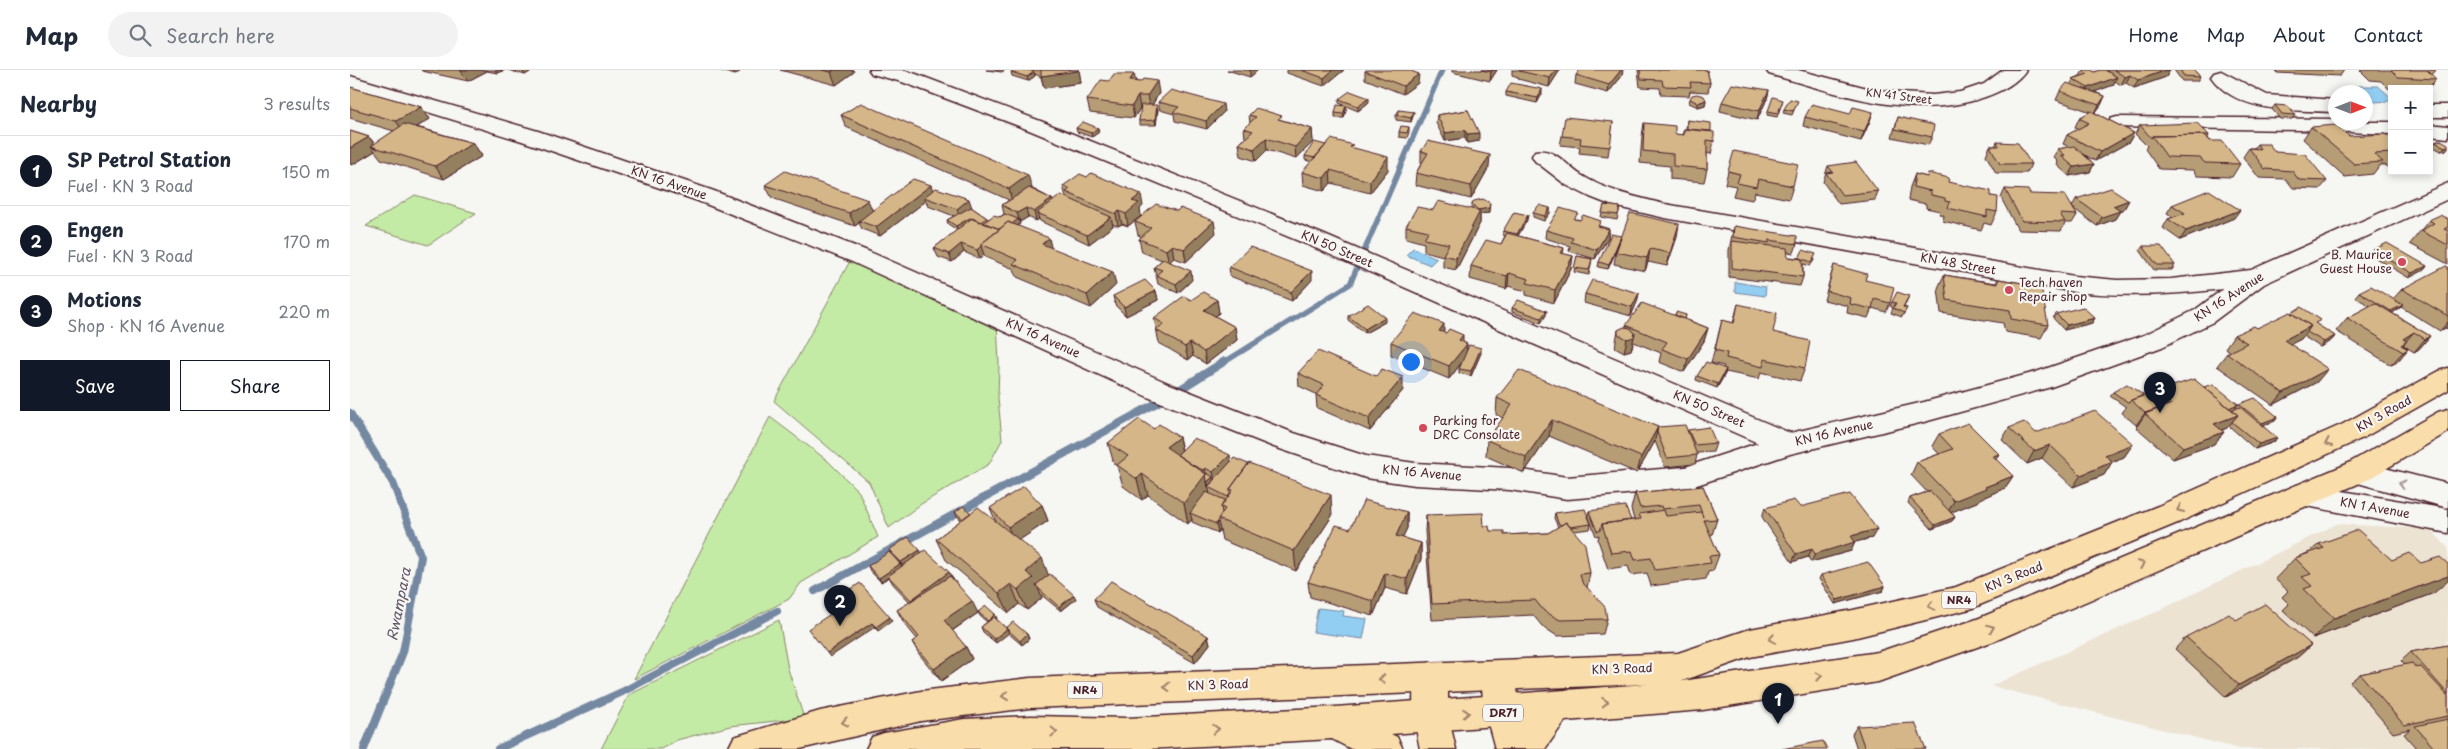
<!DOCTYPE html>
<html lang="en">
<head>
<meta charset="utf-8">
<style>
	:root { --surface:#fff; --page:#f2f2f3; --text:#1f2937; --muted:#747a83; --line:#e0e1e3; --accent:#111827 }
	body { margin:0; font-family:"Playpen Sans",sans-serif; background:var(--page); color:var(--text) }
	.controls { position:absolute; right:15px; top:15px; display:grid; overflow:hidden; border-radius:0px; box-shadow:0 2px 8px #0003 }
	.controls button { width:45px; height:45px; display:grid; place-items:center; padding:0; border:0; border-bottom:1px solid var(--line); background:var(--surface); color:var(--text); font:25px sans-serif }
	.compass { position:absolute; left:1978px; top:15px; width:45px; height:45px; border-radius:50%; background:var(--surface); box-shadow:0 2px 8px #0003; rotate:90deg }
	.you { position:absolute; left:1060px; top:291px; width:18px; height:18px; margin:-12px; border:4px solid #fff; border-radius:50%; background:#1a73e8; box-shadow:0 0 0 8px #1a73e833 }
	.badge { display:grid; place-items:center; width:32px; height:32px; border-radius:50%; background:var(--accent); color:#fff; font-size:16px; font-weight:700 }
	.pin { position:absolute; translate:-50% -41px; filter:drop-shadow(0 1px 2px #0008) }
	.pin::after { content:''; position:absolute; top:26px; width:18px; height:15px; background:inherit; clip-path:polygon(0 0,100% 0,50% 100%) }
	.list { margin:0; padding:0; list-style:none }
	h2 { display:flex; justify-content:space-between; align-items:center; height:65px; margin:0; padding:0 20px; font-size:21px }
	h2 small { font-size:16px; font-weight:400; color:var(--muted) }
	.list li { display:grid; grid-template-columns:32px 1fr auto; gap:15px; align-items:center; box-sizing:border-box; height:70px; padding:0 20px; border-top:1px solid var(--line) }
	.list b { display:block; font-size:19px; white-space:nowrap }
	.list p { margin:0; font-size:16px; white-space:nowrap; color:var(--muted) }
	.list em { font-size:16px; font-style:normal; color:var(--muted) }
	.actions { display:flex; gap:10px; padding:15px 20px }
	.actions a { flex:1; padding:11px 0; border:1px solid var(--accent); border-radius:0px; text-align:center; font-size:18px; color:var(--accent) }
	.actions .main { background:var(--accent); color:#fff }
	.icon { flex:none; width:28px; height:28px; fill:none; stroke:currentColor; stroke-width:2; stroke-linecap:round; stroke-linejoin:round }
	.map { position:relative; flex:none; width:2098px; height:679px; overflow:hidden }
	header { display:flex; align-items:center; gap:30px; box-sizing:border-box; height:70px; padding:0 25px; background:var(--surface); border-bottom:1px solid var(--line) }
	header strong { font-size:24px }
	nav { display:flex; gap:28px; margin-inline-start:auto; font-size:18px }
	.search { width:350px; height:45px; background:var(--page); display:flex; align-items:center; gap:12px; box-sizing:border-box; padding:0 18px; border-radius:28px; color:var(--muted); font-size:19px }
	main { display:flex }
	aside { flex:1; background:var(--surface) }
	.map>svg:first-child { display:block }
	.built { fill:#ece3d2 }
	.green { fill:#c4eba5; stroke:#878568 }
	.water { fill:#92cef2; stroke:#7588a2 }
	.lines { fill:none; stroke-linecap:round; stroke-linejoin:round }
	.stream-far1 { stroke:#7588a2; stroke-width:5.5 }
	.stream { stroke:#7588a2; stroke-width:8 }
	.street-casing { stroke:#4a1f2b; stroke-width:3 }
	.secondary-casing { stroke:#4a1f2b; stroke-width:3 }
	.primary-casing { stroke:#4a1f2b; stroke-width:3 }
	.highway-casing { stroke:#4a1f2b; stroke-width:3 }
	.street { fill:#f6f6f2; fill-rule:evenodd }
	.secondary { fill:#f6f6f2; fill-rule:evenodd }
	.primary { fill:#f9deab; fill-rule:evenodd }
	.highway { fill:#f9deab; fill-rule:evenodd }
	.wall { fill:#b69d75; stroke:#4a1f2b }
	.shaded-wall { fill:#947f5f; stroke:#4a1f2b }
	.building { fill:#d4b688; stroke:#4a1f2b }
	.oneway { stroke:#a27e6b }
	.oneway2 { stroke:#a99598 }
	.poi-dot { fill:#d1495b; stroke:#f6f6f2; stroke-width:2 }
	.labels { text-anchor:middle; stroke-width:4.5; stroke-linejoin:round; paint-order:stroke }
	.far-street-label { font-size:11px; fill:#4a1f2b; stroke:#f6f6f2 }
	.shield { fill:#f6f6f2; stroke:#7e6067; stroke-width:1 }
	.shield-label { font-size:11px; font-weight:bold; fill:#4a1f2b }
	.street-label { font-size:12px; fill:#4a1f2b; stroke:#f6f6f2 }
	.poi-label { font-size:12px; fill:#4a1f2b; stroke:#f6f6f2; text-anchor:start }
	.water-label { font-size:14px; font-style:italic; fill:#605467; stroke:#f6f6f2 }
</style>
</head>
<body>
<header>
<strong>Map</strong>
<div class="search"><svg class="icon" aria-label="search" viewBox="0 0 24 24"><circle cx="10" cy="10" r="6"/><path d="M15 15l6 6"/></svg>Search here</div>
<nav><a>Home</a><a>Map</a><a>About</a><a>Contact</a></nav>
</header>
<main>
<aside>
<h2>Nearby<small>3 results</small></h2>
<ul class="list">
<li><span class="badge">1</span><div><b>SP Petrol Station</b><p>Fuel · KN 3 Road</p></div><em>150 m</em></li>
<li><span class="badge">2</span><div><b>Engen</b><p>Fuel · KN 3 Road</p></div><em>170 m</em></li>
<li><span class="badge">3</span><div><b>Motions</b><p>Shop · KN 16 Avenue</p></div><em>220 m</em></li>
</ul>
<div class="actions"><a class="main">Save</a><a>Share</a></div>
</aside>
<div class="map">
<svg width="2098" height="679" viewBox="0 0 2098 679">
	<rect width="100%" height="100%" fill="#f6f6f2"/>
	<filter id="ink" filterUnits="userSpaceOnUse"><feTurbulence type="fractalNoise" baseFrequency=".02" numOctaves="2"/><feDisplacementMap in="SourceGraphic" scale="10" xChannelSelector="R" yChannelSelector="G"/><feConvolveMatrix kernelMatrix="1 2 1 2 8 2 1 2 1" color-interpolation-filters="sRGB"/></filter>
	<g filter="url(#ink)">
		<!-- built -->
		<path class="built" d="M1987 454 2080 459 2098 478V570L2095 572 2098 575V679H1890L1641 616 1808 541Z"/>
		<!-- green -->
		<path class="green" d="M65 125 126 143 78 175 16 156Z
			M500 191 647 252 649 294 648 328 652 370 639 394 571 434 539 458 519 412 424 331Z
			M420 347 478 391 509 422 528 467 451 513 439 529 284 609Z
			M429 550 438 599 454 648 380 656 327 670 311 679H251L279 625Z"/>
		<!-- water -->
		<path class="water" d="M2007 16H2028L2042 28V31L2024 32Z
			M1063 178 1087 188 1080 195 1056 185Z
			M1385 212 1416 217 1415 226 1385 222Z
			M968 538 994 541 993 546 1017 549 1013 569 963 562Z"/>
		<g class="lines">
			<!-- stream-far1 -->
			<path class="stream-far1" d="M873 293 1000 214 1092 0"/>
			<!-- stream -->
			<path class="stream" d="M0 343 43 413 71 487 53 582 14 679
				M465 521 821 325 875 291
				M148 679 272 622 427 541"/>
			<defs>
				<path id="street" d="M519 0H552L566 4 693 52 972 164 1440 363 1574 332 1686 302 1794 265 1845 240 1873 219C1823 225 1775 227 1724 222L1315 148 1263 136 1240 127 1216 115 1185 91 1182 86 1185 81C1204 77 1216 95 1231 105 1256 121 1286 127 1315 134L1724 206 1767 210 1821 209 1901 200 2098 113V129L1914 214 1863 252 1812 277 1701 317 1574 352 1440 384 1335 419 1217 429 1160 420 1065 415 1016 408 924 377 800 328 502 192 348 131 172 71 0 18V6L188 61 364 121 520 182 820 314 944 363 1016 386 1065 393 1160 398 1217 407 1335 397 1408 373 956 174 679 60 552 12 522 4Z
					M1871 1 1917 25 1986 30V42C1946 40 1887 44 1861 7L1864 3Z
					M2079 35H2098V47H2079Z
					M1767 47 1986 49V52H2042V64L1952 60 1760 57 1756 53 1760 49Z
					M2079 54 2098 56V68L2079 66Z"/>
				<path id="secondary" d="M1416 0H1448L1517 18 1550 23 1583 25 1610 22 1634 14 1653 0H1676C1667 13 1650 22 1635 27 1565 52 1488 24 1419 4Z
					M2007 391 2098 414V438L1997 410 1993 402 1997 394Z
					M1951 414 2098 439V463L1941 433 1936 425 1941 417Z"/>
				<path id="primary" d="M1149 591 1161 595 1166 606 1169 640 1181 679H1145C1139 653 1125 621 1137 595Z
					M1081 592 1093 596 1098 607V645L1106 679H1070C1065 653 1058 622 1069 596Z"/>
				<path id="highway" d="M2098 298V320L2013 368 1830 452 1620 539 1503 568 1400 587 1332 611 1528 582 1627 549 1997 394 2088 342 2098 339V362L2017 410 1647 570 1528 612 1353 640 1215 651 1195 679H1156L1172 654 1041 664 1047 667 1053 679H1001L982 669 797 679H516L522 667 534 663 614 649 681 646 778 648 985 637 1297 614 680 638 571 651 450 679H378L384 667 470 641 571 621 680 608 1328 583 1400 559 1503 540 1606 517 1808 436 1993 354 2089 301Z"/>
			</defs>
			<!-- street casing -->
			<use href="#street" class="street-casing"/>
			<!-- secondary casing -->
			<use href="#secondary" class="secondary-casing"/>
			<!-- primary casing -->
			<use href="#primary" class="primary-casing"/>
			<!-- highway casing -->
			<use href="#highway" class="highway-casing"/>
			<!-- street -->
			<use href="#street" class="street"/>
			<!-- secondary -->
			<use href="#secondary" class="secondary"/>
			<!-- primary -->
			<use href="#primary" class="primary"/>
			<!-- highway -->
			<use href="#highway" class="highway"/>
		</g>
		<!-- wall -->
		<path class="wall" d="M71 0H155L147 3 137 1 118 11 72 1Z
			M158 0H183L175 5Z
			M368 0H392L385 5Z
			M430 0H503L504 2 486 15Z
			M636 0H655L652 2Z
			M663 0H729L731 13 694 18 691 7 685 4V6L678 11 662 6 661 2Z
			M877 0H908L900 7Z
			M937 0H994L974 16 937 3Z
			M1102 0H1147L1140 11 1102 2Z
			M1162 0H1210L1199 17 1168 9V7L1162 5Z
			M1288 0H1357L1360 13 1358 22 1340 21 1339 26 1311 25 1310 18 1290 17Z
			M1750 0H1820L1816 7 1784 18 1776 13 1771 15 1765 11 1763 15 1744 22 1755 26 1751 35 1745 43 1784 63 1779 72 1745 91 1735 85 1744 94 1740 102 1719 106 1707 95 1708 92 1703 87 1708 79 1719 77 1713 74 1717 65 1729 59 1725 57 1729 48 1741 42 1706 30 1710 21 1721 14 1723 9 1730 6 1733 1 1745 2Z
			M1824 0H1844L1850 7 1847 11H1832Z
			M1925 0H1994L1990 6 1927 3Z
			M2010 0H2086L2082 5 2086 9 2078 19H2039L2031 11 2020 10Z
			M1015 1 1068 13 1053 24 1015 9Z
			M1226 5 1272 6 1258 23 1225 14Z
			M759 11H786L809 23 802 35 808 39 806 55H789V51L791 38H790L784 48 740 43 737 30Z
			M0 17 71 37 80 49 67 57 123 73 132 86 94 109 31 89 25 81 2 95 0 94V61L19 67 25 74 44 61 0 48Z
			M1419 20 1417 29 1407 50 1370 41 1372 32Z
			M1156 22 1192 24 1187 33 1156 26Z
			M989 29 1019 32 1008 41 996 36V40L994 48H985V43L994 35 989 33Z
			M1340 29 1356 30 1355 35 1348 37 1339 33Z
			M1433 30 1427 47 1417 45 1418 41Z
			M808 32 874 42 857 59 825 51 824 44 810 40Z
			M1446 35 1442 45 1433 43 1434 39Z
			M1925 35 1945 45 1942 49H1930L1922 39Z
			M1118 40 1129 71 1117 73 1115 68 1095 71 1086 53 1087 45Z
			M1064 42 1063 46 1061 52 1046 50V45Z
			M491 45 682 118H681L702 129 703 131 716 127 713 116 793 136 790 139 791 146 778 156 772 154 768 156 762 154 763 156 739 174 690 151 689 149 686 151 678 147 670 152H669L670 154 667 156 701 178 766 215 741 238 667 207 664 199 635 187 634 185 630 189 614 182 602 192 588 187 584 178 607 160 598 154 597 150 604 146 578 136 576 131 530 166 512 159 509 153 505 156 422 128 415 115 522 140 583 121 621 137 637 148V149L650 147 654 144 652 135 659 130 496 57Z
			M899 45 932 50 962 59 963 72 946 89 917 80 906 91 891 86 889 74 895 68 894 58 900 53Z
			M1455 47 1520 51 1511 71 1453 56Z
			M1548 47 1582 67 1578 75 1542 67Z
			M1337 50 1361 61 1364 71 1361 84 1357 83V99L1354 112 1320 109V96L1290 93 1292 66 1294 53 1325 64 1332 65 1334 59H1336Z
			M1263 52 1258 86 1229 83 1230 77 1210 75 1212 66Z
			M1790 55 1859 65 1858 68 1860 71 1890 94 1882 107 1847 106 1843 100 1809 99 1795 79 1797 76 1785 64Z
			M1059 57V62L1057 68 1049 67V62Z
			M1961 57 1999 66 2042 69V99H2040L2035 95H2030L2023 104 1995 107 1953 69Z
			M726 58H748L749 62 742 67 727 62Z
			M2091 70 2096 80 2091 81 2082 76 2085 72Z
			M1647 72 1681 94 1677 103H1646L1636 85 1640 76H1645Z
			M1907 74 1925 82 1977 111 1970 119 1943 118 1936 109 1909 108 1893 87 1899 78H1904Z
			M976 75 1003 78 1038 100 1020 123 981 113 974 121 953 115 952 102 962 92 955 90V86Z
			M1071 81 1139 97 1121 129 1065 115 1066 103 1071 94Z
			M1478 96 1528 121 1525 130 1489 134 1473 112Z
			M1378 101 1443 116 1439 129 1405 122 1402 130 1383 126 1386 116 1375 114Z
			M1578 103 1598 112 1641 126 1647 142 1641 155 1634 153 1631 160 1593 151 1594 145 1589 144 1590 141 1576 138V134L1558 130 1560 117 1565 104 1577 107Z
			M1655 119 1722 137 1726 129 1779 130 1774 139 1770 141 1765 149 1747 156 1723 138 1727 145 1722 153H1715L1711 161 1668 160 1651 128Z
			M1122 134 1139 143 1130 144V153L1106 200 1093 197V186L1074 181V173L1056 168V156L1083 140 1122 139Z
			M1254 135 1270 137 1267 150 1251 147Z
			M1822 135 1884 148 1830 170 1813 158 1818 149 1823 147 1817 143Z
			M1200 138V143L1194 151 1183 147V143Z
			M1227 149 1259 159 1258 168 1245 189 1219 181 1220 176 1195 168 1196 160Z
			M2098 149V194L2060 174 2079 150Z
			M1177 150 1168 166 1214 178 1213 184 1223 186 1221 199 1204 233 1176 225V221L1158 216 1156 219 1120 209 1121 196 1151 174 1155 166 1153 165V161Z
			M785 152 866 163 836 192 824 188 820 192 842 210 828 223 808 214 804 197 812 190 792 182 789 169 792 167 788 165Z
			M1384 156 1447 174 1444 183 1437 182 1438 187 1465 189 1460 196 1453 194V207L1450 216 1379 207V180L1382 165Z
			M1271 166 1327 167 1317 196 1298 192 1295 201 1264 194 1266 182 1269 174 1258 199 1248 197 1249 192Z
			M1793 176 1825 195 1822 200H1804L1790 180Z
			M2023 180 2077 196 2074 200 2059 208 2019 184Z
			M1227 186 1242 189 1239 205 1224 202Z
			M1484 195 1515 210 1540 233 1536 242 1522 238 1518 248 1497 243 1498 236 1474 230Z
			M879 197 962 210 942 231 880 206Z
			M2098 197V259L2095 258 2090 261 2051 237 2049 239 2042 243 2080 266 2069 279 2064 282 2053 275 2058 279 2047 292 2041 295 1986 261 1997 248 2020 236 2005 227 2009 222 2043 229 2052 219Z
			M1594 205 1646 213 1648 209 1698 255 1691 268 1655 262 1653 253 1591 243 1588 218Z
			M806 221 808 230 776 246 765 235 763 226Z
			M1289 223 1287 232 1281 246 1234 233 1235 224Z
			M1559 226 1554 237 1557 238 1552 247 1541 243 1543 238 1540 236 1542 232Z
			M841 230H867L869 243 865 246 885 257 887 270 856 294 843 286 838 290 809 273 804 248Z
			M1388 234 1423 262 1455 298 1450 311 1411 302 1409 309 1376 302 1367 318 1346 310 1347 306 1373 298 1374 296 1361 293 1372 250 1383 253Z
			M1162 238 1196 245 1191 253 1162 242Z
			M1706 244 1745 248 1742 253 1714 260 1703 248Z
			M1325 245H1336L1335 249 1358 258 1354 271 1334 302 1309 292 1311 283 1284 272 1281 280 1274 282 1265 277 1268 260 1276 257V255Z
			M998 246 1035 252 1015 263 998 250Z
			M1967 255 1985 266 1982 270 1970 277 1953 266 1951 269 1940 274 1967 312 1923 335 1867 296 1877 283 1880 282 1875 278 1884 265 1907 258Z
			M1094 263 1117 274 1116 283H1131L1121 306 1109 303V299L1113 291 1099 309 1041 285V272Z
			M948 303 1026 306 1053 320 1020 361 967 338 966 325V324L949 316Z
			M1854 317 1888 334H1889L1925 351 1913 355 1924 372 1905 379 1879 356 1877 358 1872 360 1874 362 1864 374 1823 389 1786 357 1788 355H1786L1772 343 1776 337 1760 326 1763 322 1792 327Z
			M1147 328 1308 357 1338 362V360L1366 373 1363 382 1347 383V385L1345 394 1315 397 1305 371 1304 373 1287 403 1199 366 1174 403 1136 386 1137 370 1153 348 1146 345Z
			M1659 358 1686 363 1783 374 1774 387 1762 392 1754 405 1723 417 1692 388 1677 394 1652 370Z
			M804 359 829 367 832 380 881 391 982 446 946 501 872 470 870 460 868 463 842 452V449L838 454 798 425 792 430 773 416 767 396 764 394 758 373Z
			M1589 364 1646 389 1663 406 1655 418 1630 429 1629 431 1601 442 1605 447 1602 451 1582 459 1558 433 1560 428 1577 422 1561 405 1567 392 1589 384 1582 376Z
			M1353 416 1367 449 1362 465H1360L1369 485 1363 501 1358 502 1356 509 1301 516 1297 503 1281 505 1278 496 1258 499 1248 470 1249 465 1246 466 1238 445 1239 441 1281 450H1284L1281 439 1285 423Z
			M692 435 698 451 669 470 698 505 726 529 711 541 689 523 692 528 677 540 669 534 659 543 596 490 586 469 611 450 607 446 605 442 621 443 646 452 640 438Z
			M1450 437 1522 468 1505 472 1501 481 1461 492 1458 487 1442 492 1412 447 1415 438Z
			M1057 442V458L1052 468 1071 473V489L1057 524 1035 518 1023 546 960 527 958 512 1000 459Z
			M1205 443 1241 454 1240 459 1224 461 1240 503 1237 518 1257 549 1253 564 1207 566 1192 556 1183 545 1082 550 1075 461 1076 445 1134 456 1140 461 1154 465 1198 463 1208 457 1204 448Z
			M1969 474 2042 490 2084 523 1963 568 1933 540 1939 534 1932 527 1938 521 1925 509 1945 488 1960 482Z
			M539 480H570L571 482 601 506 628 543 602 561 616 577 622 589 591 611 569 584 562 572 567 569 554 553 547 540 560 532 543 514 539 507 531 512 520 501 518 496 550 494 551 496 552 495 542 484Z
			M1471 505 1535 516 1533 521 1485 534 1469 509Z
			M744 529 858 566 860 574 845 593 747 537Z
			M628 542 645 544 647 549H646L656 558 677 564 679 569 672 575 658 563 646 573 633 562 631 557 637 552 630 546Z
			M1836 567 1961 575 1948 587 1876 627 1825 579Z
			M2098 575V679H2067L2054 664 2060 659 2043 663 2000 612 2010 604 2055 595 2051 591 2061 582Z
			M1507 656 1576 679H1507L1502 664Z"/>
		<!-- shaded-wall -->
		<path class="shaded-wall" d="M110 0H137V1L118 11Z
			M145 0H155L147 3Z
			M172 0H183L175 5Z
			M382 0H392L385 5Z
			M484 0H503L504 2 486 15 481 2Z
			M729 0 731 13 694 18 691 6Z
			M900 0H908L900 7Z
			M983 0H994L974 16V8Z
			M1142 0H1147L1140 11 1141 2Z
			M1206 0H1210L1199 17 1200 8Z
			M1271 0H1273L1272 6 1258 23 1259 15Z
			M1817 0H1820L1816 7 1784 18 1788 10Z
			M684 2 685 6 678 11 677 7Z
			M784 4 787 16 779 11Z
			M1069 4 1068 13 1053 24V16Z
			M1780 5 1776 13 1771 15 1775 7Z
			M1767 7 1763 15 1734 26 1738 18Z
			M807 11 809 23 800 39 797 26Z
			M1192 19V24L1187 33 1188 28Z
			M1419 20 1417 29 1407 50 1409 41Z
			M788 26 790 38 784 48 782 36Z
			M1755 26 1751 35 1745 43 1749 35Z
			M1019 28V32L1008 41V36Z
			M1356 30 1355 35 1348 37V33Z
			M873 34 874 42 857 59 856 51Z
			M807 35 808 39 806 55 805 50Z
			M996 36V40L994 48 993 44Z
			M71 37 80 49 55 64 46 51Z
			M1064 42 1063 46 1061 52V48Z
			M1523 42 1520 51 1511 71 1514 62Z
			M748 58 749 62 742 67 741 63Z
			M962 59 963 72 946 89 945 77Z
			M1115 60V68L1095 71V63Z
			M1129 63V71L1117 73V64Z
			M1784 63 1779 72 1745 91 1750 82Z
			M19 67 28 79 21 76 25 81 2 95 0 93V78Z
			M916 68 917 80 906 91 904 79Z
			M123 73 132 86 94 109 85 96Z
			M2098 76V78L2096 80 2091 81 2095 77Z
			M1140 85 1139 97 1121 129V116Z
			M1038 87V100L1020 123V111Z
			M1744 94 1740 102 1719 106 1724 97Z
			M980 100 981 113 974 121V108Z
			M678 105 682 118 662 132 659 119Z
			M581 115 584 124 574 127 576 131 530 166 526 157Z
			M791 124 793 136 790 139 791 146 778 156 776 144 782 131Z
			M619 129 622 138 610 148 607 139Z
			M702 129 705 138 687 143 689 149 686 151 684 142Z
			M518 130 523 142 509 151V153L505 156 499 143Z
			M1779 130 1774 139 1770 141 1765 149 1747 156 1752 147 1763 136Z
			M1140 133 1139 143 1130 144V153L1106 200V188L1128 140Z
			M676 138 678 147 670 152 667 143Z
			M1200 138V143L1194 151 1195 146Z
			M1890 140 1884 148 1830 170 1836 161Z
			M769 141 772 154 768 156 766 144Z
			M1178 145 1177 150 1166 169 1167 164Z
			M761 147 763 156 739 174 737 165Z
			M620 148 622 153 607 161 606 156Z
			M668 149 670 154 653 166 633 175Z
			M864 151 866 163 836 192 834 179Z
			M1329 154 1327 167 1317 196 1320 183Z
			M1259 159 1258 168 1245 189 1247 180Z
			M1271 166 1270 171 1258 199 1259 195Z
			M699 168 702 181 692 174Z
			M611 174 614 182 602 192 599 184Z
			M822 175 824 188 819 193 816 180Z
			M631 176 634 185 630 189 627 180Z
			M1300 179 1298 192 1295 201 1297 188Z
			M1223 186 1221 199 1204 233 1205 220Z
			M2077 196 2074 200 2059 208 2062 203Z
			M841 201 842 210 828 223 826 214Z
			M962 201V210L942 231 941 222Z
			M763 202 766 215 741 238 737 225Z
			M1159 203 1158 216 1156 219 1157 206Z
			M806 221 808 230 776 246 774 237Z
			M1289 223 1287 232 1281 246 1282 237Z
			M867 230 869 243 857 253 854 240Z
			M2053 235 2049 239 2037 246 2041 241Z
			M1197 241 1196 245 1191 253V248Z
			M1035 247V252L1015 263V259Z
			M1745 248 1742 253 1714 260 1717 255Z
			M2098 252V255L2095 258 2090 261Z
			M1094 254V267L1089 261Z
			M1961 256 1951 269 1924 283 1934 270Z
			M885 257 887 270 856 294 854 282Z
			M1358 258 1354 271 1334 302 1338 289Z
			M2064 262 2055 272 2057 271 2049 280 2053 269Z
			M1285 263 1281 280 1274 282 1277 269Z
			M1113 265V277L1109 270Z
			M1985 266 1982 270 1970 277 1974 272Z
			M2080 266 2069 279 2064 282 2075 269Z
			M840 273 843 286 838 290 835 277Z
			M1117 274 1116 287 1099 309V296Z
			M1131 278V283L1121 306V301Z
			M2058 279 2047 292 2041 295 2053 282Z
			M1376 299 1375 304 1367 318 1368 314Z
			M1978 299 1967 312 1923 335 1933 323Z
			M1053 307V320L1020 361 1019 348Z
			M1821 334 1795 344 1788 355H1786L1795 343Z
			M1888 334 1885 339 1865 346 1869 341Z
			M1888 345 1877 358 1854 366 1864 354Z
			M1928 347 1925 351 1908 357 1912 353Z
			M1202 350 1199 366 1174 403 1176 387Z
			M1308 357 1304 373 1287 403 1291 387Z
			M1874 362 1864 374 1823 389 1833 377Z
			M829 367 833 388 831 389 816 377Z
			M1927 368 1924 372 1905 379 1909 374Z
			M1783 374 1774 387 1746 398 1755 385Z
			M1700 375 1692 388 1677 394 1684 381Z
			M1649 384 1642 396 1643 386Z
			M880 385 881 394 865 411 863 402Z
			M1762 392 1754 405 1723 417 1731 405Z
			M855 398 860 425 840 443 842 449 838 454 834 433 854 406 853 400Z
			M792 404 798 425 792 430 787 409Z
			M1663 406 1655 418 1630 429 1629 431 1597 444 1604 431 1635 417Z
			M863 407V411L858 417 857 412Z
			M981 425 982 446 946 501 944 481Z
			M692 435 698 451 665 473 658 457Z
			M1057 442V458L1046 482V466Z
			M1605 447 1602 451 1582 459 1585 455Z
			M868 452 870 460 868 463 866 454Z
			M1527 459 1522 468 1505 472 1501 481 1461 492 1465 484 1501 466Z
			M1071 473V489L1057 524V509Z
			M1462 479 1458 487 1442 492 1446 484Z
			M570 480 572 485 553 497 551 492Z
			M692 488 700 509 688 518 692 528 677 540 668 520 676 502Z
			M550 494 553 498 538 506 539 507 531 512 529 508Z
			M599 502 603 511 565 538 561 530Z
			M1035 503V518L1023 546V531Z
			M2098 506V511L2084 523 1963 568 1984 548Z
			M661 514 669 534 659 543 649 523Z
			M1535 516 1533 521 1485 534 1487 530Z
			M724 525 726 529 711 541 709 537Z
			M622 531 628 543 600 562 594 550Z
			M645 544 647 549 640 555 638 551Z
			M540 547 542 551 528 561 526 557Z
			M522 553 525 557 480 587 477 583Z
			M657 559 659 563 646 573 644 569Z
			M677 564 679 569 672 575 670 571Z
			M858 566 860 574 845 593 843 585Z
			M1961 575 1948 587 1876 627 1889 615Z
			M616 577 622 589 591 611 584 599Z"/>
		<!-- building -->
		<path class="building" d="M472 0H484L481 2Z
			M663 0H679L684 2 677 7 661 2Z
			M691 0H728V1L691 6Z
			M951 0H983L974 8Z
			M1016 0H1058L1069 4 1053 16 1015 1Z
			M1131 0H1142L1141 2Z
			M1170 0H1206L1200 8 1169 1Z
			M1230 0H1271L1259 15 1226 5Z
			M1290 0H1357L1360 13 1340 12 1341 17 1313 16 1312 10 1291 9Z
			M1736 0H1741L1745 2 1750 0H1755L1767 7 1738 18 1723 9 1738 4 1733 1Z
			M1764 0H1817L1788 10 1780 5 1775 7Z
			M1830 0H1844L1850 7 1834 6Z
			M2041 0H2077L2086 9 2048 7Z
			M764 4H784L779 11 791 12 793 9 807 11 797 26H788L782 36 737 30 751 10 759 11Z
			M1161 13 1192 19 1188 28 1156 22Z
			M1717 13 1755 26 1749 35 1710 21Z
			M1382 14 1419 20 1409 41 1372 32Z
			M0 17 71 37 46 51 0 38Z
			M821 20 873 34 856 51 823 42 829 37 808 32Z
			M1000 21 1019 28 1008 36 989 29Z
			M1347 24 1354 26 1356 30 1348 33 1340 29 1342 25Z
			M1423 27 1433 30 1428 43 1418 41Z
			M1440 29 1448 31 1443 41 1434 39Z
			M511 33 678 105 659 119 491 45Z
			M1462 34 1500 44 1503 37 1523 42 1514 62 1455 47Z
			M791 35H807L805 50 789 51Z
			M987 35 996 36 993 44 985 43Z
			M1925 35 1938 36 1945 45 1932 44Z
			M906 38 932 46 928 49 962 59 945 77 916 68 904 79 889 74 903 61 894 58 906 47 899 45Z
			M1049 40 1064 42 1061 48 1046 45Z
			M1118 40 1129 63 1117 64 1115 60 1095 63 1087 45Z
			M1741 41 1784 63 1750 82 1717 65 1739 53 1729 48Z
			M1215 47 1263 52 1260 77 1230 74 1231 68 1212 66Z
			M1548 47 1584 55 1582 67 1545 59Z
			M1337 50 1361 53V61L1337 59Z
			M733 52 748 58 741 63 726 58Z
			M1294 53 1325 56V64L1334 65V59L1364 62V71L1357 70V99L1323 96V84L1293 81Z
			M1847 53 1859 65 1802 66 1801 68 1790 55Z
			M54 54 123 73 85 96 21 76Z
			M1986 55 1999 66 2035 64 2042 69V83L2024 84 2033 92 2004 94 1961 57Z
			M1051 56 1059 57 1057 63 1049 62Z
			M0 61 19 67 0 78Z
			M1855 65 1860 71H1872L1890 94 1855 93 1850 88 1817 87 1802 66Z
			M981 69 1003 75 1000 77 1038 87 1020 111 980 100 974 108 952 102Z
			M2091 70 2098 74V76L2095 77 2085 72Z
			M1078 71 1140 85 1121 116 1066 103 1078 83 1071 81Z
			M964 72 976 75 965 88 955 86Z
			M1647 72 1668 73 1681 94H1650L1640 76H1649Z
			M1907 74H1919L1925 82 1955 84 1977 111 1949 110 1942 101 1915 99 1899 78 1910 79Z
			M1724 76 1744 94 1724 97 1711 86 1715 85 1708 79Z
			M1384 81 1448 94 1443 116 1408 109 1406 117 1387 113 1390 104 1378 101Z
			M1506 92 1528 121 1492 125 1476 103 1483 102 1478 96Z
			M435 101 518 130 499 143 415 115Z
			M741 103 791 124 782 131 789 133 776 144 769 141 766 144 716 122 720 119 713 116 730 104 737 107Z
			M1578 103 1599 108 1598 112 1641 121V126L1648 127 1647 142 1637 140V147L1598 138 1600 132 1595 131V128L1581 125V121L1563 117 1565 104 1577 107Z
			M563 109 581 115 526 157 509 151Z
			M586 118 619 129 607 139 574 127Z
			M679 118 702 129 684 142 676 138 667 143 652 135Z
			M1761 118 1779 130 1763 136 1770 141 1752 147 1726 129Z
			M1655 119 1678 120 1680 124 1715 125 1727 145 1710 144 1715 152 1672 151Z
			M1859 120 1890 140 1836 161 1818 149 1835 143 1822 135Z
			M711 125 761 147 737 165 687 143Z
			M1133 129 1140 133 1139 138 1128 140 1122 134 1124 131Z
			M1088 131 1130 141 1106 188 1093 185 1099 174 1074 169 1078 161 1056 156 1067 137 1083 140Z
			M806 134 827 141 830 138 864 151 834 179 822 175 816 180 789 169 801 158 785 152Z
			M1189 135 1200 138 1195 146 1183 143Z
			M1254 135 1270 137 1268 145 1252 143Z
			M621 137 637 148 630 152 620 148 606 156 597 150Z
			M1210 138 1228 143 1224 149 1230 150 1233 145 1251 151 1248 156 1259 159 1247 180 1221 172 1223 168 1196 160Z
			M1164 142 1178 145 1167 164 1153 161Z
			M1280 143 1329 154 1320 183 1300 179 1297 188 1266 182Z
			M655 144 668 149 662 154 658 152 650 159 633 153 644 145 650 147Z
			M2090 145 2098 149V157L2094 159 2098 161V175L2071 161 2084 153 2079 150Z
			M622 148 650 159 631 174V176L627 180 611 174 599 184 584 178Z
			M658 152 699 168 692 174 763 202 737 225 663 194 668 190 631 174Z
			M1384 156 1447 166V174L1419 170V173L1383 167Z
			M1157 163 1214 178 1211 183 1223 186 1205 220 1177 213 1179 209 1159 203 1157 206 1121 196 1136 170 1151 174Z
			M1261 164 1271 166 1259 195 1249 192Z
			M1382 171 1437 178 1438 187 1452 189 1453 207 1382 198Z
			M2037 173 2077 196 2062 203 2023 180Z
			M1793 176H1811L1825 195H1807Z
			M900 177 962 201 941 222 879 197Z
			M1453 180 1466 184 1462 192 1449 188Z
			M1227 186 1242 189 1239 200 1224 198Z
			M813 189 841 201 826 214 806 205 812 200 804 197Z
			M1484 195 1517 204 1515 210 1544 217 1540 233 1524 229 1522 239 1500 234 1501 228 1477 221Z
			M2096 196 2098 197V246L2052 219Z
			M1594 205 1648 214V209L1691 216 1698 255 1661 249 1660 240 1597 230Z
			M795 210 806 221 774 237 763 226Z
			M1242 210 1289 223 1282 237 1235 224Z
			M2021 216 2053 235 2041 241 2009 222Z
			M853 222 867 230 854 240 885 257 854 282 840 273 835 277 806 260 814 254 804 248 834 226 841 230Z
			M1547 222 1559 226 1553 237 1557 238 1554 243 1543 238 1546 233 1542 232Z
			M1168 230 1197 241 1191 248 1162 238Z
			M1292 233 1358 258 1338 289 1312 279 1317 272 1276 255Z
			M2025 233 2080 266 2075 269 2064 262 2053 269 2057 271 2051 275 2058 279 2053 282 1997 248Z
			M1018 234 1035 247 1015 259 998 246Z
			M1388 234 1427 243 1423 262 1460 271 1455 298 1414 289 1413 297 1376 288 1377 283 1365 280 1372 250 1384 253Z
			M1733 237 1745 248 1717 255 1706 244Z
			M1951 237 1971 250 1965 253 1985 266 1974 272 1957 262 1961 256 1941 243Z
			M1326 242 1336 245 1335 249 1325 245Z
			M1940 242 1961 256 1934 270 1978 299 1933 323 1877 283 1897 273 1884 265 1904 256 1907 258Z
			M1065 243 1094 254 1089 261 1096 263 1099 259 1113 265 1109 270 1117 274 1099 296 1041 272Z
			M1274 257 1280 258 1285 263 1284 267 1277 269 1268 264V260Z
			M1119 275 1131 278 1121 301 1109 299Z
			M968 281 1026 306 1032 299 1053 307 1019 348 966 325 974 315 948 303Z
			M1356 292 1376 299 1368 314 1347 306Z
			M1169 300 1308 357 1291 387 1202 350 1176 387 1137 370 1162 335 1147 328Z
			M1844 309 1888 345 1864 354 1874 362 1833 377 1795 344 1821 334 1795 343 1781 330Z
			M1777 314 1793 325 1787 328 1781 330 1779 333 1763 322Z
			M1863 314 1888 334 1879 338 1854 317Z
			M1905 328 1928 347 1912 353 1889 334Z
			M1890 337 1927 368 1909 374 1882 352 1888 345 1882 340Z
			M1745 341 1783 374 1755 385 1762 392 1731 405 1700 375 1684 381 1659 358 1674 352 1686 363Z
			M789 349 804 359 809 354 829 367 816 377 856 404 834 433 792 404 787 409 767 395 778 386 758 373Z
			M1618 353 1649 384 1643 386 1663 406 1635 417 1636 418 1604 431 1567 392 1603 379 1589 364Z
			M1335 355 1347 385 1317 388 1307 362 1308 357Z
			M1359 357 1366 373 1345 375 1338 360Z
			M844 368 880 385 863 402 855 398 853 400 842 395 827 385Z
			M884 388 898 394 880 419V424L878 427 858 417Z
			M899 393 981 425 944 481 868 449 875 439 871 437 883 420 880 419Z
			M857 403 863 407 857 412 856 404Z
			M674 416 692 435 658 457 640 438Z
			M1353 416 1367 449 1354 450 1369 485 1359 486 1361 493 1305 500 1301 488 1285 490 1282 481 1261 483 1252 454 1291 449 1289 444 1314 440 1316 446 1351 442 1353 447 1349 435 1312 439 1311 436 1290 438 1285 423Z
			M1580 421 1605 447 1585 455 1560 428Z
			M856 422 875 430 871 437 872 443 868 449V452L866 454 840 443Z
			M1500 424 1527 459 1501 466 1505 472 1465 484 1462 479 1446 484 1415 438 1444 430 1450 437Z
			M1014 430 1057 442 1046 466 1071 473 1057 509 1035 503 1023 531 958 512 986 455 1000 459Z
			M613 436 621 443 613 449 605 442Z
			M1275 436 1281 450 1252 454 1250 461H1247L1239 441Z
			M628 437 692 488 676 502 683 508 668 520 661 514 649 523 586 469Z
			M1235 439 1241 454 1220 457 1216 452 1211 455 1208 453 1205 443Z
			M1133 443 1134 456H1139L1140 461H1154V465L1198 463 1216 452 1235 474 1240 503 1230 504 1232 512 1255 537 1257 549 1210 550 1194 541 1185 530 1082 534 1076 445Z
			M2008 460 2042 490 2059 483 2071 493 2090 487 2098 494V506L1984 548 1954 519 1962 516 1952 507 1961 504 1945 488 1974 478 1969 474Z
			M558 467 570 480 551 492 539 480Z
			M575 480 599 502 561 530 538 506Z
			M539 482 550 494 529 508 518 496Z
			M1518 492 1535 516 1487 530 1471 505Z
			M700 504 724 525 709 537 688 518 686 515Z
			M600 506 622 531 594 550 616 577 584 599 562 572 569 567 547 540Z
			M761 511 858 566 843 585 744 529Z
			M510 513 540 547 526 557 522 553 477 583 458 559 488 539 482 532Z
			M1915 534 1961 575 1889 615 1836 567 1879 544 1886 550Z
			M636 536 645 544 638 551 628 542Z
			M644 547 657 559 644 569 631 557Z
			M663 552 677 564 670 571 656 558Z
			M2098 575V624L2061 582Z
			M2062 593 2066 598 2071 597 2098 626V646L2054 655 2010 604Z
			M2098 649V679H2085L2065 656Z
			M1565 653 1576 679H1515L1507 656Z
			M1473 671 1477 679H1432Z"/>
		<!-- one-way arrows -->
		<defs><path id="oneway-chevron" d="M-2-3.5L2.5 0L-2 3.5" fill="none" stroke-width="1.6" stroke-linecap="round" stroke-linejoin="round" transform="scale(1.25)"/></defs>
		<g class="oneway">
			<use href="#oneway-chevron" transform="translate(1978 373) rotate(156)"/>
			<use href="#oneway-chevron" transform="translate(1830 439) rotate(156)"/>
			<use href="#oneway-chevron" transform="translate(1791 494) rotate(-23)"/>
			<use href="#oneway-chevron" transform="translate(1581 536) rotate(167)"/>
			<use href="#oneway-chevron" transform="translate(1641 558) rotate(-22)"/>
			<use href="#oneway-chevron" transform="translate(1422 569) rotate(170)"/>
			<use href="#oneway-chevron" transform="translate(1469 606) rotate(-9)"/>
			<use href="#oneway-chevron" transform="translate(1032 609) rotate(178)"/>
			<use href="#oneway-chevron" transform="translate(817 617) rotate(178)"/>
			<use href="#oneway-chevron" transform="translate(655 626) rotate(174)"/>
			<use href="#oneway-chevron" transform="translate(1255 632) rotate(-4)"/>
			<use href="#oneway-chevron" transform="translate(1116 643) rotate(-4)"/>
			<use href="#oneway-chevron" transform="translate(495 652) rotate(169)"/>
			<use href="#oneway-chevron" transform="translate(866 659) rotate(-3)"/>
			<use href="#oneway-chevron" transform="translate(704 662) rotate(1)"/>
		</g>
		<use class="oneway2" href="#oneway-chevron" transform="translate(2052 414) rotate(-166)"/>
	</g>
	<!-- markers -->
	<g class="poi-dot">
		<circle cx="2052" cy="192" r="5"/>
		<circle cx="1659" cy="220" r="5"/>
		<circle cx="1073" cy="358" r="5"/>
	</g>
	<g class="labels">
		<!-- far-street labels -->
		<g class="far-street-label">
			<text transform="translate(1549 26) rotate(7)" y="4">KN 41 Street</text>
		</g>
		<!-- shield labels -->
		<g class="shield">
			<rect x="1591.5" y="521.5" width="35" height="17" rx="4"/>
			<rect x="717.5" y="611.5" width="35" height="17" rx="4"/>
			<rect x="1133" y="634.5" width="40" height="17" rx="4"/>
		</g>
		<g class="shield-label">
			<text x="1609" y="534">NR4</text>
			<text x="735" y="624">NR4</text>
			<text x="1153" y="647">DR71</text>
		</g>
		<!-- street labels -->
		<g class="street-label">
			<text transform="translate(319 113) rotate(19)" y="4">KN 16 Avenue</text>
			<text transform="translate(987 179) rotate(23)" y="4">KN 50 Street</text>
			<text transform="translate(1608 194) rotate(10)" y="4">KN 48 Street</text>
			<text transform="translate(1879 227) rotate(-33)" y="4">KN 16 Avenue</text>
			<text transform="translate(693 268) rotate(24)" y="4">KN 16 Avenue</text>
			<text transform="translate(1359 339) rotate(23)" y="4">KN 50 Street</text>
			<text transform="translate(2034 344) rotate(-29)" y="4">KN 3 Road</text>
			<text transform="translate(1484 363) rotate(-13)" y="4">KN 16 Avenue</text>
			<text transform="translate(1072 403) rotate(5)" y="4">KN 16 Avenue</text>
			<text transform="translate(2025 438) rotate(10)" y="4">KN 1 Avenue</text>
			<text transform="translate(1664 507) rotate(-22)" y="4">KN 3 Road</text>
			<text transform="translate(1272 599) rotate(-2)" y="4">KN 3 Road</text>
			<text transform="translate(868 615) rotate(-2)" y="4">KN 3 Road</text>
		</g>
		<!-- poi labels -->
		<g class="poi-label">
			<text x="2042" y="189" text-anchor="end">B. Maurice<tspan x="2042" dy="14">Guest House</tspan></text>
			<text x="1669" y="217">Tech haven<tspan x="1669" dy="14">Repair shop</tspan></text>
			<text x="1083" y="355">Parking for<tspan x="1083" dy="14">DRC Consolate</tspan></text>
		</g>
		<!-- water labels -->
		<g class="water-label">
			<text transform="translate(49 534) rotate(-79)" y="5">Rwampara</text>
		</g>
	</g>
</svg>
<div class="controls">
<button>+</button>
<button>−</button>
</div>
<svg class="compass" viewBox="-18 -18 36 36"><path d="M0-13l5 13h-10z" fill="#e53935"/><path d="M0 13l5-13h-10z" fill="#747a83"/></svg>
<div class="you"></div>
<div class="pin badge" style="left:1428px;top:654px">1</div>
<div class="pin badge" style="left:490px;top:556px">2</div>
<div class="pin badge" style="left:1810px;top:343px">3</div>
</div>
</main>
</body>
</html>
